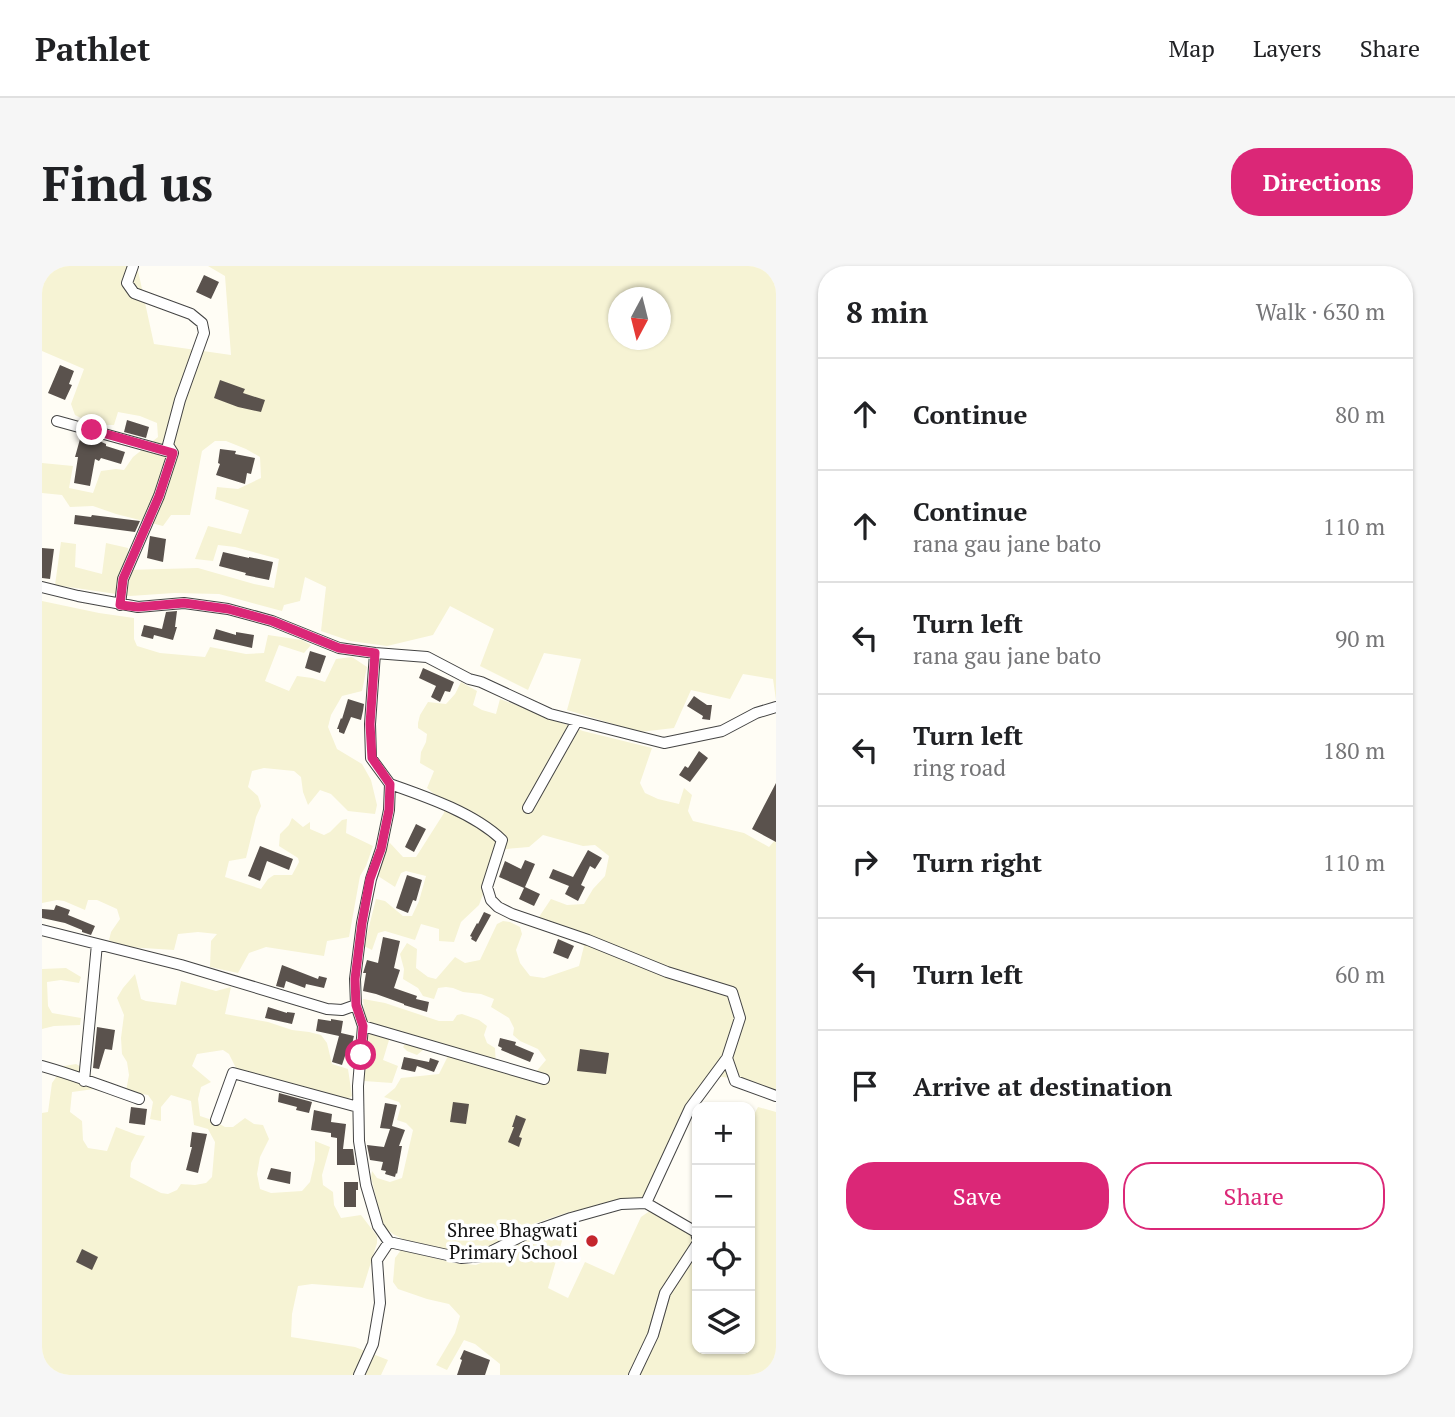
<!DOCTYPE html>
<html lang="en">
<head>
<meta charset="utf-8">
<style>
	:root { --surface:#fff; --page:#f6f6f6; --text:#202124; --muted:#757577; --line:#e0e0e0; --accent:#db2777 }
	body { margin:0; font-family:"PT Serif",serif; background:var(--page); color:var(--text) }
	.controls { position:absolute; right:21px; bottom:21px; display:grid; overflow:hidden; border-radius:14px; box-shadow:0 2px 5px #0004 }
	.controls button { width:63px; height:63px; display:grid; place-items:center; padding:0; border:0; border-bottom:2px solid var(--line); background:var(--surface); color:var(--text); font:35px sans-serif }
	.compass { position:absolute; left:566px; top:21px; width:63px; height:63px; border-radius:50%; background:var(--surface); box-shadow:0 2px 5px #0004; rotate:187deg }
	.stop { position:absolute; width:21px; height:21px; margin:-16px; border:5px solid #db2777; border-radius:50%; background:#fff }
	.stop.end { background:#db2777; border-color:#fff; box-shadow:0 2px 7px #0008 }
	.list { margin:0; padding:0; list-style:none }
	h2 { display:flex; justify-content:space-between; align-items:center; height:91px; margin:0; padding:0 28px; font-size:30px }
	h2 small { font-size:23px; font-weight:400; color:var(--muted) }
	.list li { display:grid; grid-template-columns:46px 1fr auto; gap:21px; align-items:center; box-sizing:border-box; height:112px; padding:0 28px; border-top:2px solid var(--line) }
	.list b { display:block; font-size:26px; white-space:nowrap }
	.list p { margin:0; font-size:23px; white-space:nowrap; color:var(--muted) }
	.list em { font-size:23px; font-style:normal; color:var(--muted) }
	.actions { display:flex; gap:14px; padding:21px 28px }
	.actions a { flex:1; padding:16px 0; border:2px solid var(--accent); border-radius:28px; text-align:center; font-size:24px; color:var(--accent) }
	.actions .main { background:var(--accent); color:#fff }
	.icon { flex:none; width:38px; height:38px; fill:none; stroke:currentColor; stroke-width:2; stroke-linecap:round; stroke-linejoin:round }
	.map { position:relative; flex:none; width:734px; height:1109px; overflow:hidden; border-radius:28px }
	header { display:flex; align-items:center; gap:42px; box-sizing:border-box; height:98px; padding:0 35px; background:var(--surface); border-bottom:2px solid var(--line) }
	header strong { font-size:33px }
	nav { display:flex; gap:38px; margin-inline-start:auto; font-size:24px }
	.intro { display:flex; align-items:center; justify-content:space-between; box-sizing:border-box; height:168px; padding:0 42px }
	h1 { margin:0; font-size:49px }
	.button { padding:18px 32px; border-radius:28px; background:var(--accent); color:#fff; font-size:24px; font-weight:700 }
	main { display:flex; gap:42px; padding:0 42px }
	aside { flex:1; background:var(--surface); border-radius:28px; box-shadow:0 2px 5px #0004 }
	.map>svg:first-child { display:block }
	.farmland { fill:#f6f3d4; fill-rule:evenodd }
	.building { fill:#5a524d }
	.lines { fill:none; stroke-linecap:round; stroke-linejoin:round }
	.minor-casing { stroke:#444; stroke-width:12 }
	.minor { stroke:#fff; stroke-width:10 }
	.route { stroke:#db2777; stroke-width:9 }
	.poi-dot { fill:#c4262e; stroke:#fff; stroke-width:2.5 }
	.labels { text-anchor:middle; stroke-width:7; stroke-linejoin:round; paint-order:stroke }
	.poi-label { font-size:19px; fill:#111; stroke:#fff; text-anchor:end }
</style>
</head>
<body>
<header>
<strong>Pathlet</strong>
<nav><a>Map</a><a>Layers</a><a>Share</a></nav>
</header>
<div class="intro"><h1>Find us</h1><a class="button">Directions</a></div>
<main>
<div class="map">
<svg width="734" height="1109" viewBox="0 0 734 1109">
	<rect width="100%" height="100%" fill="#fffdf5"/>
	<!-- farmland -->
	<path class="farmland" d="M0 0H95L112 78 189 89 183 10 166 0H734V434L731 413 701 408 688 433 649 424 632 462 598 466 525 444 539 393 502 387 486 424 438 400 452 363 408 340 391 369 345 380 308 375 279 365 284 321 263 311 258 335 242 339 240 345 177 328 132 327 88 330 13 319 19 276 34 278 33 301 60 308 64 277 86 282 85 304 156 302 212 318 232 322 237 293 193 281 176 279 171 295 153 293 166 260 199 268 207 244 173 233 175 221 196 223 219 212 218 191 204 183 184 175H173L160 185 148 249H129L121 260 74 248 51 240 28 241 20 229 0 227V197L31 200 27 222 51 227 59 205 74 203 82 204 91 191 116 171 115 157 98 150 76 146 72 159H53L33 149 29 138 42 103 0 85ZM576 32H618V74H576Z
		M0 335 57 347 92 352V373L95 380 118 387 163 391 168 381 204 388 222 387 226 369 260 374 269 379 262 387 237 379 223 415 247 425 255 410 270 412 283 416 294 393 310 391 325 401 320 425 300 430 289 449 286 461 295 483 320 498 329 514 335 539 333 548 306 545 289 528 278 524 266 539 261 526 259 511 252 505 222 502 210 505 206 521 216 530 219 540 214 551 204 592 187 595 183 611 219 623 226 613 232 609H250L257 596 256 592 237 580 238 568 247 559 250 552 261 561 268 556V563L282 569 288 566 300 554 305 553 304 567 331 580 324 600 318 610 307 671 285 675 282 690 224 681 207 687 196 707 168 701 169 675 175 668 156 666 136 668 132 684 86 681 71 677 67 674 69 666 78 653 75 643 55 634H46L43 644 22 635 15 634 0 637Z
		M419 416 435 425 431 439 440 444 454 448 458 433 541 465 610 482 598 517 603 527 616 533 637 538 642 522 650 529 646 545 651 555 702 567 727 581 734 573V825L703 814 666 809 644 845 602 934 570 935 549 942 527 946 485 960 447 982 423 990 372 979 351 968 341 960 329 911 330 905 335 912 348 916 360 912 371 864 364 857 355 854 359 840 357 836 342 831 353 822 359 812 397 808 407 788 389 782 382 783 375 789 365 785 361 781 368 771 350 764 341 794 356 800 350 817 322 815 326 782 321 733 343 737 397 755H411L415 749 420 748 437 754 445 760 442 769 445 777 453 782 454 800 493 807 504 794 496 783 478 775 471 769 472 762 467 752 449 741 452 733 439 728 421 726 411 722 404 721 396 722 392 733 381 730 376 722 361 713 362 703 358 688 365 677 375 683 374 702 386 711 394 713 413 691 423 697 438 694 455 658 461 655 468 656 478 661 480 668 474 684 478 697 488 710 502 712 537 700 542 680 495 654 509 633 525 639 542 638 551 623 563 610 567 590 553 579 541 580 501 569 487 581 464 583 453 596 437 639 419 656 412 676 397 675V663L379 658 373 674 343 665 336 667 330 684 322 680 334 633 343 635 361 650H370L377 635 384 610 364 605 359 607 353 621 336 610 344 581 348 577 361 591H374L402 547 403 537 385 522 392 505 378 497 379 486 384 476 385 468 376 462V457L378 449 386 436 404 438 413 428Z
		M24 702 39 711 37 717 19 714 5 716 6 740 10 747 39 752 38 759 12 760 0 763V703Z
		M93 708 99 733 104 735 134 739 139 715 174 725 189 721 183 748 226 756 250 764 267 766 279 769 285 777 290 798 306 803 310 830 301 836 194 802 187 788 181 784 155 788 150 800 169 816 159 821 156 833 158 850 170 854 183 861H191L203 852 212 858 221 859 227 873 218 891 215 908 218 923 229 927 260 925 268 916 273 894V875L288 881 280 909 281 919 291 926 292 939 299 952 319 949 335 970V977L321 1022 270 1018 256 1020 250 1048 249 1071 313 1081 346 1094 339 1109H0V847L6 846 10 817 22 800 34 798 47 805 52 815V823L30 826 28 846 40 855 41 874 46 882 65 885 74 861 95 869 103 870 89 897 88 911 119 927 126 928 135 924 139 918 153 919 164 917 170 911 173 876 166 863 152 859 149 835 129 829 119 841V855L108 853 111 836 106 829 84 825 87 809 85 796 80 788 79 772 82 749 75 732 81 722Z
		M716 841 734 846V1109H458V1098L433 1078 422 1074 405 1104 394 1099 413 1067 418 1050 407 1038 385 1033 356 1023 351 1016 353 992 359 984 413 997 434 999 453 991 481 972 525 958 506 1022 526 1032 543 996 572 1009 599 951 609 944 655 966V1083H708V856Z"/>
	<!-- building -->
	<path class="building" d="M162 9 177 16 169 33 154 26Z
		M18 99 32 105 27 118 30 119 23 134 6 127Z
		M178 114 203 123 201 127 223 134 219 146 196 141 172 132Z
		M85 154 107 161 104 172 82 166Z
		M38 173 54 178 55 174 64 178V180L83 186 79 198 59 192 57 195 53 193 48 220 32 217 36 191H33Z
		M178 183 194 185 193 188 213 192 209 208 205 207 203 218 174 209 178 198 176 197Z
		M33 249 49 251 50 249 98 255 93 266 32 258Z
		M108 270 124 273 121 296 105 292Z
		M0 282 12 283 8 313 0 312Z
		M181 286 207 292V291L231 296 227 314 203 309 204 307 177 300Z
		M135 345 133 361H135L131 374 112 369 111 373 99 370 102 359 120 363 124 346Z
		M174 363 194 369V366L212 369 210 382 171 373Z
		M268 385 284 390 278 407 263 402Z
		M381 402 412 416 408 426 403 425 398 436 389 431 394 420 377 412Z
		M652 430 665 439H670L668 454 660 453 661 450 645 440Z
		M306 433 322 438 321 445 319 454 309 451 302 468 297 466V463H295L299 452 300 453Z
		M657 485 666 492 648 516 637 509 643 500 646 502Z
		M734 517V576L710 563Z
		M374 558 384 563 372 586 363 581Z
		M218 580 251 593 247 604 225 595 218 615 206 610Z
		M546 584 560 592 553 603 548 600 539 619 543 621 536 635 523 628 527 620 507 612 511 603 531 611Z
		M483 594 493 598 483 621 498 628 492 640 477 633 482 622 457 611 463 595 479 603Z
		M365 609 380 614 374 635 371 634 366 647 354 642Z
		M14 639 28 644 26 649 53 660 49 669 40 666V664L23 657 0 652V643L12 644Z
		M442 646 449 649 434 676 429 673 430 671 428 670 435 657 436 658Z
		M341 671 358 675 352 702 358 704 352 722 375 730 374 733 387 736 385 746 362 739V738L334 728 321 725 324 707H321L322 704 325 694 336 697Z
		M516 673 532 680 526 693 511 687Z
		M240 699 276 713 277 710 285 712 282 722 264 718 263 722 244 715 242 722 234 720Z
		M226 741 245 747V746L253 747 250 758 223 752Z
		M276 753 289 755V753L301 755 299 767 312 770 309 782 306 781 300 799 290 796 297 770 274 765Z
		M55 761 73 764 70 784 63 783 57 803 51 802Z
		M458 772 474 776 473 779 492 787 488 796 459 784 460 782 456 780Z
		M538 783 567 787 564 808 535 805Z
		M362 791 387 796 388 792 397 795 392 806 375 800 373 806 359 803Z
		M237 827 270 836 267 847 254 844 255 841 236 836Z
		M411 836 427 838 424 858 408 856Z
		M343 837 355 839 350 860 363 864 357 880H360L355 908 354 907 353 911 343 908 344 905 339 904 341 896 328 894 325 879 342 881 348 863 338 862Z
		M89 841 105 843 103 859 87 857Z
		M272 844 290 848 289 856 304 858 301 883H311L313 899H295V872L289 871V867L269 864Z
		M474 849 484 853 477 871 480 872 477 881 466 876 472 861H470Z
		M150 866 165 868 156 907 144 904 150 881H148Z
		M229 902 249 906 248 918 225 913Z
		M302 916H316V924H314V941H302Z
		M40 983 56 991 50 1004 34 996Z
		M422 1084 448 1094 443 1109H415L420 1094 418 1093Z"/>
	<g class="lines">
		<defs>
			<path id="minor" d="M15 155 131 187
				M0 321 36 330 96 341 142 337 186 343 230 355 297 382 333 387 385 391 427 413 439 416 508 448 622 477 680 465 714 447 734 441
				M78 339 81 313 117 230 131 187 126 179 138 134 162 67 160 57 149 48 92 27 85 17 91 0
				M333 387 328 458 329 492 348 518 347 544 339 583 329 613 320 657 313 713 314 739 321 760 316 820 317 875 324 919 336 960 347 976 419 992 440 990 484 968 529 952 579 938 604 937 648 842 685 792
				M348 518C385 531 432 547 460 574L445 621 449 634 456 641 470 648 546 674 625 706 690 726 698 752 685 792 693 815 734 830
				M486 542 535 455
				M0 664 139 699 285 743 300 744 314 739
				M321 760 502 813
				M0 800C33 809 65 822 97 833
				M42 815 55 678
				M174 854 191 807 316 841
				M604 937 654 966 655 971
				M317 1109 331 1078 338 1037 335 994 347 976
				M592 1109 611 1069 623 1027 655 978"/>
		</defs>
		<!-- minor casing -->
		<use href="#minor" class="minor-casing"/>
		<!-- minor -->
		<use href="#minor" class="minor"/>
	</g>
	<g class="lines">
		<!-- route -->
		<path class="route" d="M50 164 131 187 117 230 81 313 78 339 96 341 142 337 186 343 230 355 297 382 333 387 328 458 330 492 348 518 347 544 339 583 328 613 320 657 313 713 314 739 321 760 319 789"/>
	</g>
	<!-- markers -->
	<circle class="poi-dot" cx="550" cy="975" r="7"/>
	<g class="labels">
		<!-- poi labels -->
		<g class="poi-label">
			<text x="536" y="971">Shree Bhagwati<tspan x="536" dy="22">Primary School</tspan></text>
		</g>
	</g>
</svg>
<div class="controls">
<button>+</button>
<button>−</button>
<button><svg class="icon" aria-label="locate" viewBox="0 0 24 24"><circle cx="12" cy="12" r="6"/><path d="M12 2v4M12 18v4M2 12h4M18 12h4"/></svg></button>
<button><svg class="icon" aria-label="layers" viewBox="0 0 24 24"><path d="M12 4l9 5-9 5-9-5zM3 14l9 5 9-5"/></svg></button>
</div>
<svg class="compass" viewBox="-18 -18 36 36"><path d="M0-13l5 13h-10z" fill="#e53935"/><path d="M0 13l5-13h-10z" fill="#757577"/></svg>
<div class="stop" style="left:319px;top:789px"></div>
<div class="stop end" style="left:50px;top:164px"></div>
</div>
<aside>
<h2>8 min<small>Walk · 630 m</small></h2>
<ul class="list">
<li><svg class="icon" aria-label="ahead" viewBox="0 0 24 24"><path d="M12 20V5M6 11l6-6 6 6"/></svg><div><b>Continue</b></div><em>80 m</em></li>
<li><svg class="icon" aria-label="ahead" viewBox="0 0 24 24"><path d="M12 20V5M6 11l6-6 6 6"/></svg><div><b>Continue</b><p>rana gau jane bato</p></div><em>110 m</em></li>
<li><svg class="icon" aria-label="left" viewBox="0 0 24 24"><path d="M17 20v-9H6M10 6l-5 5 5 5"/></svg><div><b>Turn left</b><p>rana gau jane bato</p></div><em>90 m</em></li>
<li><svg class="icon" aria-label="left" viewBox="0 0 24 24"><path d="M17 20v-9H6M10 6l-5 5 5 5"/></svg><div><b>Turn left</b><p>ring road</p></div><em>180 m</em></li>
<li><svg class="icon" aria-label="right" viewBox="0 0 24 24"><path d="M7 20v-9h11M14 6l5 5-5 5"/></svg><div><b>Turn right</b></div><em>110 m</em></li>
<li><svg class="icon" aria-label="left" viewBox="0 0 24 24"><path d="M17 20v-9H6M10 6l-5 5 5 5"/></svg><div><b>Turn left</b></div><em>60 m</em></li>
<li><svg class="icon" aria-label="arrive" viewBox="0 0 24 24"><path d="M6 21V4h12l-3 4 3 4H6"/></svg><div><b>Arrive at destination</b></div></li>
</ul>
<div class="actions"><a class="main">Save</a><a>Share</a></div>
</aside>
</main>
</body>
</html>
